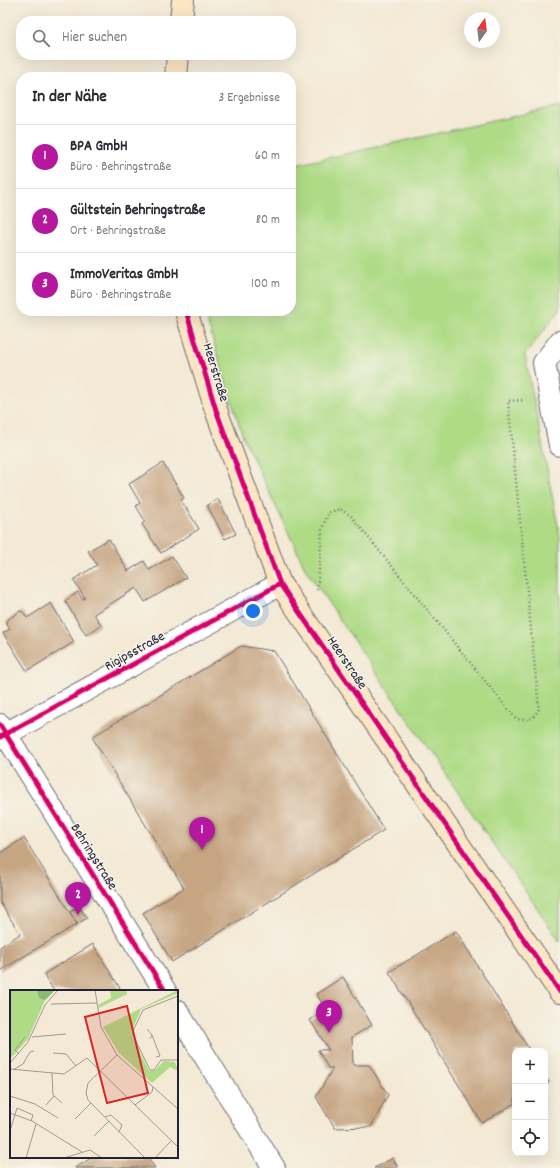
<!DOCTYPE html>
<html lang="de">
<head>
<meta charset="utf-8">
<style>
	:root { --surface:#fff; --page:#f7f7f7; --text:#2b2b33; --muted:#7c7c81; --line:#e1e1e2; --accent:#b5179e }
	body { margin:0; font-family:Dekko,sans-serif; background:var(--page); color:var(--text) }
	.controls { position:absolute; right:12px; bottom:12px; display:grid; overflow:hidden; border-radius:8px; box-shadow:0 4px 16px #0002 }
	.controls button { width:36px; height:36px; display:grid; place-items:center; padding:0; border:0; border-bottom:1px solid var(--line); background:var(--surface); color:var(--text); font:20px sans-serif }
	.compass { position:absolute; left:464px; top:12px; width:36px; height:36px; border-radius:50%; background:var(--surface); box-shadow:0 4px 16px #0002; rotate:14deg }
	.you { position:absolute; left:253px; top:611px; width:14px; height:14px; margin:-10px; border:3px solid #fff; border-radius:50%; background:#1a73e8; box-shadow:0 0 0 6px #1a73e833 }
	.badge { display:grid; place-items:center; width:26px; height:26px; border-radius:50%; background:var(--accent); color:#fff; font-size:13px; font-weight:700 }
	.pin { position:absolute; translate:-50% -33px; filter:drop-shadow(0 1px 2px #0008) }
	.pin::after { content:''; position:absolute; top:21px; width:14px; height:12px; background:inherit; clip-path:polygon(0 0,100% 0,50% 100%) }
	.list { margin:0; padding:0; list-style:none }
	h2 { display:flex; justify-content:space-between; align-items:center; height:52px; margin:0; padding:0 16px; font-size:17px }
	h2 small { font-size:13px; font-weight:400; color:var(--muted) }
	.list li { display:grid; grid-template-columns:26px 1fr auto; gap:12px; align-items:center; box-sizing:border-box; height:64px; padding:0 16px; border-top:1px solid var(--line) }
	.list b { display:block; font-size:15px; white-space:nowrap }
	.list p { margin:0; font-size:13px; white-space:nowrap; color:var(--muted) }
	.list em { font-size:13px; font-style:normal; color:var(--muted) }
	.icon { flex:none; width:22px; height:22px; fill:none; stroke:currentColor; stroke-width:2; stroke-linecap:round; stroke-linejoin:round }
	.map { position:relative; flex:none; width:560px; height:1168px; overflow:hidden }
	.search { position:absolute; background:var(--surface); box-shadow:0 4px 16px #0002; left:16px; top:16px; width:280px; height:44px; display:flex; align-items:center; gap:10px; box-sizing:border-box; padding:0 14px; border-radius:16px; color:var(--muted); font-size:15px }
	.panel { position:absolute; background:var(--surface); box-shadow:0 4px 16px #0002; left:16px; top:72px; width:280px; height:244px; border-radius:16px }
	.map>svg:first-child { display:block }
	.green { fill:#afdb86; stroke:#687e60 }
	.building { fill:#c6a582 }
	.lines { fill:none; stroke-linecap:round; stroke-linejoin:round }
	.street-casing { stroke:#6b6871; stroke-width:24 }
	.secondary-casing { stroke:#6b6871; stroke-width:24 }
	.path { stroke:#6b6871; stroke-width:2.5; stroke-dasharray:1 3; stroke-linecap:butt }
	.street { stroke:#fff; stroke-width:22 }
	.secondary { stroke:#fbe6c4; stroke-width:22 }
	.cycleway-casing { stroke:#f7f3e8; stroke-width:8 }
	.cycleway { stroke:#d6006c; stroke-width:5 }
	.labels { text-anchor:middle; stroke-width:3; stroke-linejoin:round; paint-order:stroke }
	.street-label { font-size:14px; fill:#22223b; stroke:#f7f3e8 }
	.inset-road { fill:none; stroke:#9f9997; stroke-width:1 }
	.view { fill:#d62828; fill-opacity:0.15; stroke:#d62828; stroke-width:2 }
	.inset-edge { fill:none; stroke:#22223b; stroke-width:2 }
</style>
</head>
<body>
<div class="map">
<svg width="560" height="1168" viewBox="0 0 560 1168">
	<rect width="100%" height="100%" fill="#f7f3e8"/>
	<filter id="ink" filterUnits="userSpaceOnUse"><feTurbulence type="fractalNoise" baseFrequency=".025" numOctaves="2"/><feDisplacementMap in="SourceGraphic" scale="8" xChannelSelector="R" yChannelSelector="G"/><feConvolveMatrix kernelMatrix="1 2 1 2 8 2 1 2 1" color-interpolation-filters="sRGB"/></filter>
	<filter id="wash" filterUnits="userSpaceOnUse"><feTurbulence type="fractalNoise" baseFrequency=".012" numOctaves="4" result="noise"/><feDisplacementMap in="SourceGraphic" scale="16" xChannelSelector="R" yChannelSelector="G"/><feGaussianBlur stdDeviation="0.9" result="paint"/><feColorMatrix in="noise" values="0 0 0 0 0 0 0 0 0 0 0 0 0 0 0 0 0 1.4 0 .05"/><feComposite in="paint" operator="in"/></filter>
	<g filter="url(#wash)">
		<rect width="100%" height="100%" fill="#f3e9d4"/>
		<!-- green -->
		<path class="green" d="M560 106V309L525 355 560 536V942L306 570 243 437 204 311H291V166Z"/>
		<g id="blocks">
			<!-- building -->
			<path class="building" d="M163 463 184 498 181 500 199 529 161 553 142 524 145 521 136 506 140 503 129 484Z
				M218 499 236 534 225 539 207 505Z
				M109 539 128 571 144 561 149 570 172 556 186 578 145 602 136 588 94 614 101 625 86 635 65 601 78 592 82 599 85 598 73 580 97 565 88 551Z
				M51 603 74 642 27 671 3 633 10 629 6 623 7 620 20 611 23 612 27 618Z
				M241 646 274 651 384 830 172 962 143 913 184 888 92 737Z
				M24 838 77 924 0 971V947L20 934 0 902V853Z
				M79 906 87 918 77 924 70 912Z
				M456 931 530 1051H515V1103L482 1123 389 972Z
				M93 944 121 990 118 991H54L44 974Z
				M343 977 372 1025 352 1037 353 1065H369L388 1095 371 1127 335 1128 316 1097 333 1068H328L318 1050H329L310 1020 327 1010 316 994Z
				M545 1076 549 1082 545 1085Z
				M93 1157H148L155 1168H75Z
				M393 1158 398 1168H374Z"/>
		</g>
	</g>
	<g filter="url(#ink)">
		<use href="#blocks" fill-opacity="0" stroke="#6b6871" stroke-width="1"/>
		<g class="lines">
			<defs>
				<path id="street" d="M560 342 544 363 560 445
					M0 725 165 991
					M0 737 280 584
					M177 1011 274 1168"/>
				<path id="secondary" d="M181 21 183 0
					M176 77 178 55
					M186 311 216 410 280 584 560 992"/>
			</defs>
			<!-- street casing -->
			<use href="#street" class="street-casing"/>
			<!-- secondary casing -->
			<use href="#secondary" class="secondary-casing"/>
			<!-- path -->
			<path class="path" d="M317 590 320 561 322 529 329 512 340 509 351 516 516 719C529 720 532 721 539 709L508 401 524 400"/>
			<!-- street -->
			<use href="#street" class="street"/>
			<!-- secondary -->
			<use href="#secondary" class="secondary"/>
			<defs>
				<path id="cycleway" d="M186 311 216 410 280 584 560 992
					M0 725 165 991
					M0 737 280 584"/>
			</defs>
			<!-- cycleway casing -->
			<use href="#cycleway" class="cycleway-casing"/>
			<!-- cycleway -->
			<use href="#cycleway" class="cycleway"/>
		</g>
	</g>
	<g class="labels">
		<!-- street labels -->
		<g class="street-label">
			<text transform="translate(217 372) rotate(73)" y="5">Heerstraße</text>
			<text transform="translate(134 650) rotate(-29)" y="5">Rigipsstraße</text>
			<text transform="translate(348 662) rotate(56)" y="5">Heerstraße</text>
			<text transform="translate(95 856) rotate(58)" y="5">Behringstraße</text>
		</g>
	</g>
	<!-- overview -->
	<g transform="translate(10 990)">
		<rect width="168" height="168" fill="#f3e9d4"/>
		<path d="M0 0H52L44 1 35 10 18 49 0 69ZM100 0H116L117 4 89 18 88 15 101 8ZM168 0V3L131 19 121 43 139 81 145 80 154 71 165 72 167 77 168 81 160 77 142 93 109 63 93 37Z" fill="#afdb86"/>
		<path d="M21 0H45L35 10 29 8 27 1Z" fill="#8bbb73"/>
		<path class="inset-road" d="M85 0 91 37 107 65 168 119M168 6 133 20 122 43 140 80H144L151 70H168M41 14 87 13M137 39 142 45 140 49M142 45 150 66 146 67M22 47 56 44M43 63 56 64 66 76M9 64 5 60 15 47M107 65 78 93 76 103 78 110 135 168M0 73 18 52 35 15 48 0M0 79 54 84 77 68 168 157M3 80 13 74 20 62 24 61M42 83 43 105 52 113M0 106 25 114 48 128M36 115 44 106M125 115 142 102 143 97M0 123 22 131 72 162M95 127 101 125 112 135 109 142M65 129 81 113M0 141 7 118 23 125 21 131M84 146 99 131M16 168 26 134M54 168 80 160 92 168M145 168 161 151"/>
		<path class="view" d="M117 16 138 103 97 113 75 27Z"/>
		<rect width="168" height="168" class="inset-edge"/>
	</g>
</svg>
<div class="controls">
<button>+</button>
<button>−</button>
<button><svg class="icon" aria-label="locate" viewBox="0 0 24 24"><circle cx="12" cy="12" r="6"/><path d="M12 2v4M12 18v4M2 12h4M18 12h4"/></svg></button>
</div>
<svg class="compass" viewBox="-18 -18 36 36"><path d="M0-13l5 13h-10z" fill="#e53935"/><path d="M0 13l5-13h-10z" fill="#7c7c81"/></svg>
<div class="you"></div>
<div class="pin badge" style="left:202px;top:850px">1</div>
<div class="pin badge" style="left:78px;top:915px">2</div>
<div class="pin badge" style="left:329px;top:1033px">3</div>
<div class="search"><svg class="icon" aria-label="search" viewBox="0 0 24 24"><circle cx="10" cy="10" r="6"/><path d="M15 15l6 6"/></svg>Hier suchen</div>
<section class="panel">
<h2>In der Nähe<small>3 Ergebnisse</small></h2>
<ul class="list">
<li><span class="badge">1</span><div><b>BPA GmbH</b><p>Büro · Behringstraße</p></div><em>60 m</em></li>
<li><span class="badge">2</span><div><b>Gültstein Behringstraße</b><p>Ort · Behringstraße</p></div><em>80 m</em></li>
<li><span class="badge">3</span><div><b>ImmoVeritas GmbH</b><p>Büro · Behringstraße</p></div><em>100 m</em></li>
</ul>
</section>
</div>
</body>
</html>
